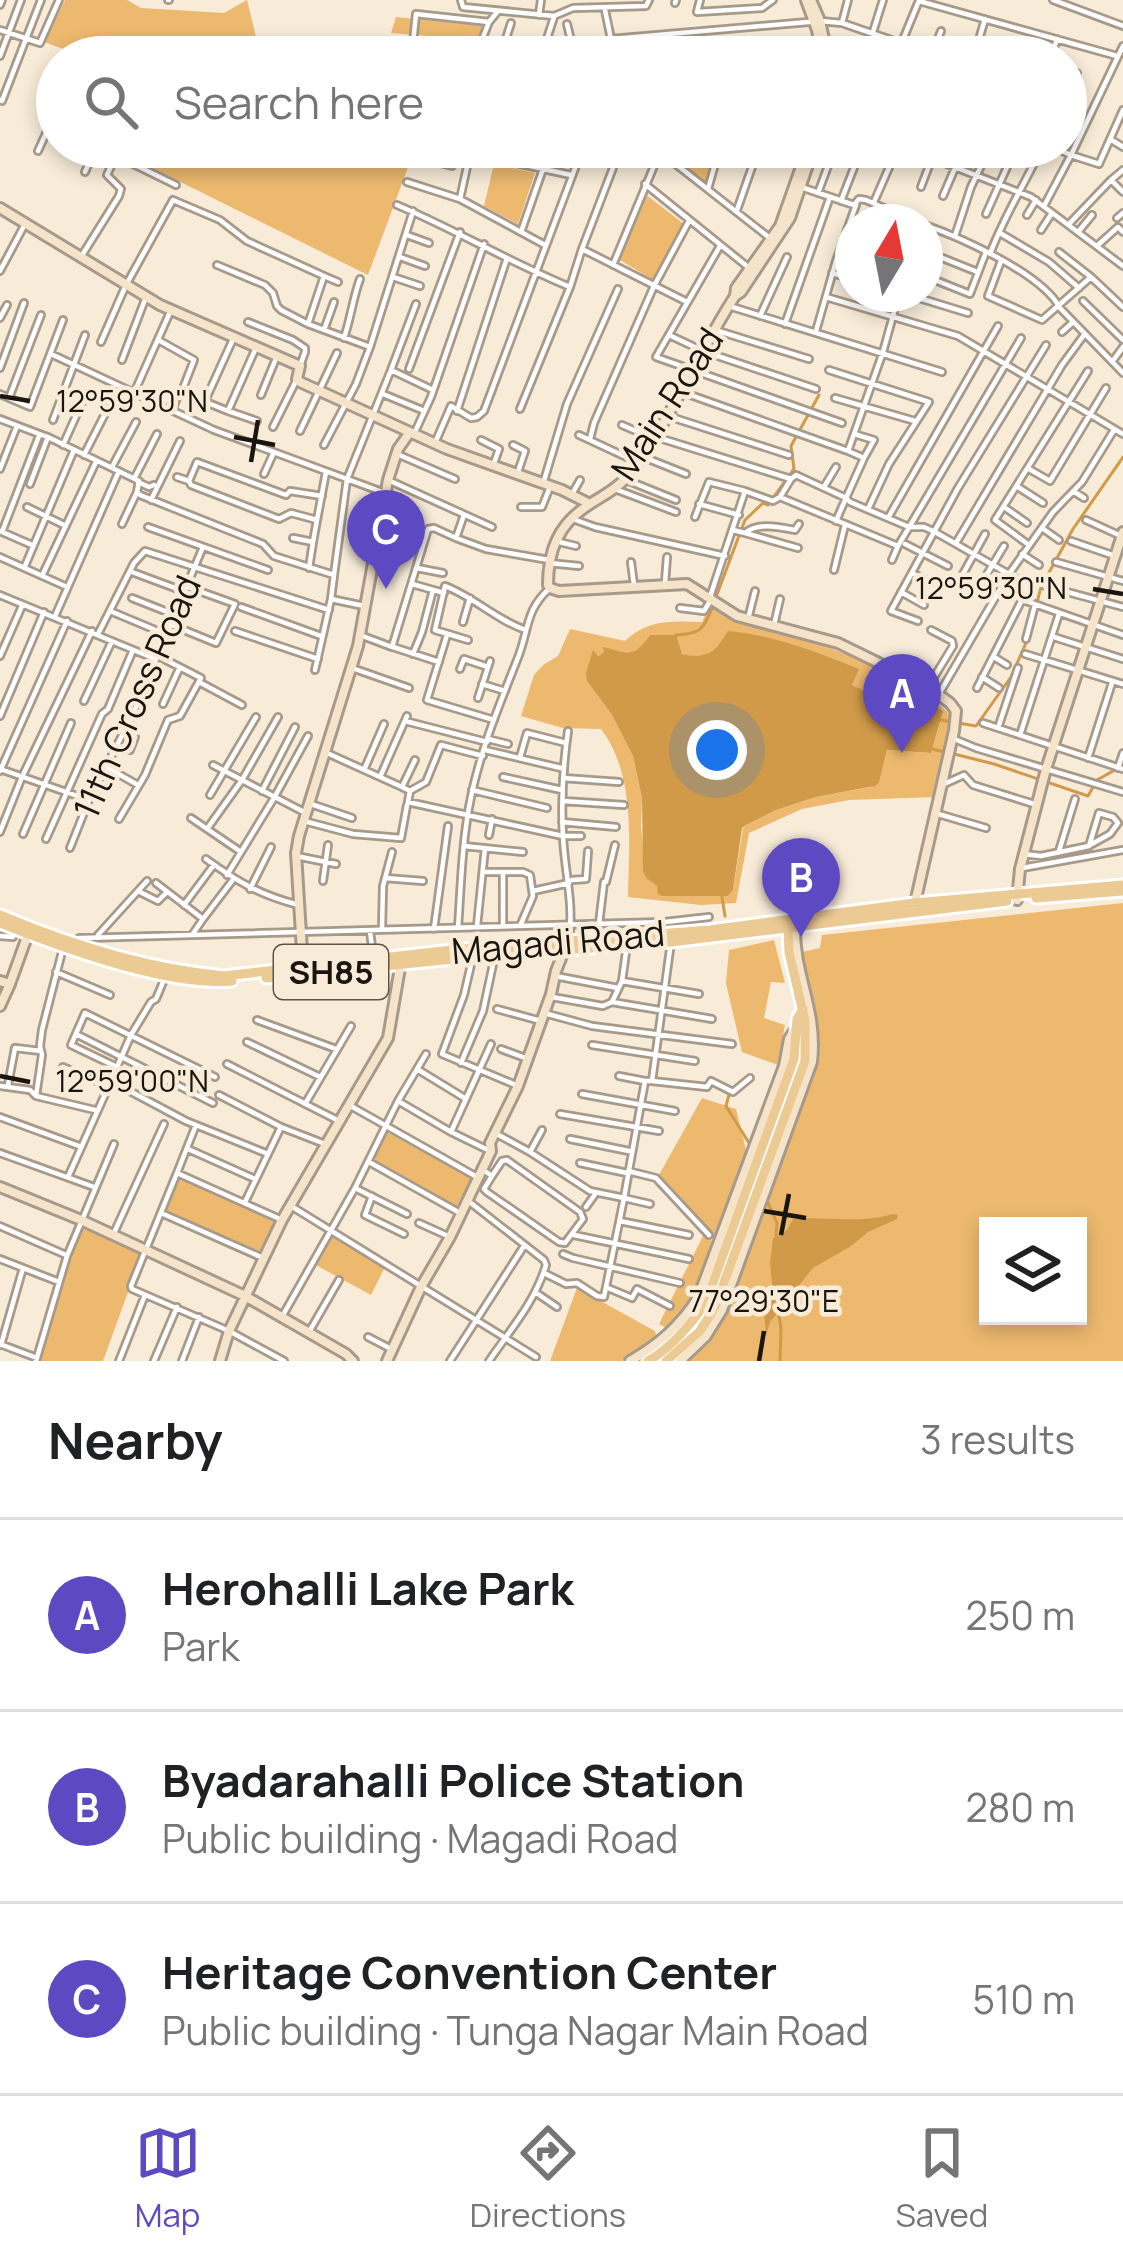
<!DOCTYPE html>
<html lang="en">
<head>
<meta charset="utf-8">
<style>
	:root { --surface:#fff; --page:#f2f2f2; --text:#202124; --muted:#757577; --line:#e0e0e0; --accent:#5d49c2 }
	body { margin:0; font-family:Manrope,sans-serif; background:var(--page); color:var(--text) }
	.controls { position:absolute; right:36px; bottom:36px; display:grid; overflow:hidden; border-radius:0px; box-shadow:0 6px 18px #0003 }
	.controls button { width:108px; height:108px; display:grid; place-items:center; padding:0; border:0; border-bottom:3px solid var(--line); background:var(--surface); color:var(--text); font:60px sans-serif }
	.compass { position:absolute; left:835px; top:204px; width:108px; height:108px; border-radius:50%; background:var(--surface); box-shadow:0 6px 18px #0003; rotate:10deg }
	.you { position:absolute; left:717px; top:750px; width:42px; height:42px; margin:-30px; border:9px solid #fff; border-radius:50%; background:#1a73e8; box-shadow:0 0 0 18px #1a73e833 }
	.badge { display:grid; place-items:center; width:78px; height:78px; border-radius:50%; background:var(--accent); color:#fff; font-size:39px; font-weight:700 }
	.pin { position:absolute; translate:-50% -99px; filter:drop-shadow(0 3px 6px #0008) }
	.pin::after { content:''; position:absolute; top:63px; width:42px; height:36px; background:inherit; clip-path:polygon(0 0,100% 0,50% 100%) }
	.list { margin:0; padding:0; list-style:none }
	h2 { display:flex; justify-content:space-between; align-items:center; height:156px; margin:0; padding:0 48px; font-size:51px }
	h2 small { font-size:39px; font-weight:400; color:var(--muted) }
	.list li { display:grid; grid-template-columns:78px 1fr auto; gap:36px; align-items:center; box-sizing:border-box; height:192px; padding:0 48px; border-top:3px solid var(--line) }
	.list b { display:block; font-size:45px; white-space:nowrap }
	.list p { margin:0; font-size:39px; white-space:nowrap; color:var(--muted) }
	.list em { font-size:39px; font-style:normal; color:var(--muted) }
	.icon { flex:none; width:66px; height:66px; fill:none; stroke:currentColor; stroke-width:2; stroke-linecap:round; stroke-linejoin:round }
	.map { position:relative; flex:none; width:1123px; height:1361px; overflow:hidden }
	.search { position:absolute; background:var(--surface); box-shadow:0 6px 18px #0003; left:36px; right:36px; top:36px; height:132px; display:flex; align-items:center; gap:30px; box-sizing:border-box; padding:0 42px; border-radius:66px; color:var(--muted); font-size:45px }
	.sheet { height:732px; background:var(--surface) }
	nav { display:flex; justify-content:space-around; align-items:center; box-sizing:border-box; height:168px; border-top:3px solid var(--line); background:var(--surface); font-size:33px; color:var(--muted) }
	nav a { display:grid; justify-items:center; gap:6px }
	nav .on { color:var(--accent) }
	.map>svg:first-child { display:block }
	.green { fill:#ecb96f; fill-rule:evenodd }
	.water { fill:#d09a49 }
	.lines { fill:none; stroke-linecap:round; stroke-linejoin:round }
	.stream { stroke:#d09a49; stroke-width:3 }
	.street-casing { stroke:#a79a8a; stroke-width:10 }
	.secondary-casing { stroke:#a79a8a; stroke-width:14 }
	.primary-casing { stroke:#fff; stroke-width:15 }
	.street { stroke:#fff; stroke-width:4.5 }
	.secondary { stroke:#f6e4ca; stroke-width:8 }
	.primary { stroke:#ecca94; stroke-width:9 }
	.ticks { fill:none; stroke:#1a150f; stroke-width:4.5 }
	.labels { text-anchor:middle; stroke-width:9; stroke-linejoin:round; paint-order:stroke }
	.shield { fill:#f8ebd8; stroke:#5d554b; stroke-width:3 }
	.shield-label { font-size:33px; font-weight:bold; fill:#1a150f }
	.street-label { font-size:36px; fill:#1a150f; stroke:#f8ebd8 }
	.ticks-label { font-size:30px; text-anchor:middle; fill:#1a150f; stroke:#f8ebd8; stroke-width:9; stroke-linejoin:round; paint-order:stroke }
</style>
</head>
<body>
<div class="map">
<svg width="1123" height="1361" viewBox="0 0 1123 1361">
	<rect width="100%" height="100%" fill="#f8ebd8"/>
	<!-- green -->
	<path class="green" d="M65 0H127L141 8 224 13 247 0 261 57H85L44 42Z
		M396 17 484 26 477 40 391 33Z
		M117 147H349L410 162 368 275 116 150Z
		M658 147H717L706 183Z
		M494 164 535 173 518 224 484 206Z
		M645 194 684 224 653 280 620 260Z
		M712 601C738 622 768 627 800 637 841 651 924 684 951 716L935 797 849 800 802 809 749 833 736 903 701 905 628 897C629 843 636 775 601 729L563 728 521 716 534 675 543 665 558 656 570 629 625 641C648 619 672 621 702 622ZM728 632 868 692 877 676 943 713 931 753 887 750 879 783 871 787 816 797 776 810 746 825 743 828 733 890 728 896H662L657 886 646 878 641 827 642 798 633 756 612 715 587 681 594 652 597 656 605 652 604 648C630 654 633 658 650 635 686 655 701 674 728 632Z
		M1123 903V1361H686L714 1331 727 1312 817 1062V1021L802 952 820 948 822 935ZM988 1226H1078V1316H988Z
		M774 940 785 983 771 982 764 1018 785 1025 778 1065 742 1052 726 983 729 950Z
		M702 1098 736 1109 747 1154 715 1235 659 1175Z
		M385 1131 472 1178 456 1207 369 1161Z
		M180 1172 277 1217 260 1254 162 1210Z
		M81 1226 142 1254 103 1361H39Z
		M331 1234 385 1267 371 1295 314 1264Z
		M704 1234 714 1243C702 1276 695 1306 668 1329L659 1324Z
		M577 1288 655 1331 657 1340 621 1361H550Z"/>
	<!-- water -->
	<path class="water" d="M728 631C773 635 817 652 859 669L852 685 868 692 876 676 940 709 943 712 931 753 887 750 879 783 875 786 816 797 776 810 746 825 742 828 733 890 728 896H662L658 894 657 886 646 878 643 871 642 798 633 756 612 715 587 681 586 673 593 650 598 656 604 652 603 647C629 654 633 658 650 635H676L682 654C707 660 715 652 728 631Z
		M893 1214 898 1215 897 1219 868 1232 851 1246 813 1268 770 1322 766 1336 764 1311 773 1292 770 1263 773 1238 787 1230 793 1219C826 1216 860 1224 893 1214Z"/>
	<g class="lines">
		<!-- stream -->
		<path class="stream" d="M716 597 745 520 763 503 768 505 794 469 791 446 819 395
			M1029 634 1041 587 1073 529 1123 457
			M675 638 676 635C703 633 702 630 713 606
			M941 720 976 726 1011 677 1026 643
			M932 749 945 752
			M954 754 994 764 1088 796 1097 780 1115 770
			M722 897 725 916
			M730 1091 726 1106 749 1143
			M768 1203 777 1223 776 1235
			M778 1310 781 1329 780 1361"/>
		<defs>
			<path id="street" d="M168 0H169
				M461 0 463 7 554 16 573 8 646 6 649 0
				M700 0 697 12 762 8 773 0
				M1053 0 1123 26
				M919 1 1117 56
				M675 3 676 0
				M0 5 2 0
				M605 10 611 39
				M539 15 541 0
				M842 23 848 0
				M567 24 575 57
				M0 30 40 43 59 0
				M873 32 883 0
				M902 42 918 3
				M413 43 416 14 489 22 498 11
				M978 43 993 48V57
				M476 55 489 22
				M0 56 21 0
				M395 57 399 43 403 42 467 52 475 57
				M500 57 511 23
				M541 57 554 17
				M616 57 611 39 820 21 842 23 932 54 941 31
				M965 57 970 45 978 43 985 19
				M1051 57 1057 39
				M1066 95 1077 73
				M0 100 2 101 41 0
				M1110 139 1123 147
				M413 147 416 157 452 166 456 147
				M654 147 771 239
				M936 147 932 158 1031 197 1123 266
				M1053 147 1071 155 1123 46
				M38 151 57 109
				M1123 170 1111 180 1123 192
				M85 172 96 147
				M407 182 460 199 545 245
				M645 184 748 267
				M801 187 854 205 859 199 866 200 916 222
				M921 187 932 158
				M708 189 720 147
				M818 193 835 147
				M943 196 964 147
				M460 199 470 153 571 175
				M841 201 862 147
				M874 202 898 147
				M397 205C456 230 511 263 570 287
				M1044 206 1071 155 1099 164 1123 110
				M737 210 759 147
				M986 214 1016 147
				M1027 215 1036 200
				M1117 218 1123 213
				M1069 224 1111 180
				M925 225C962 238 1042 274 1060 308L1123 373
				M1041 230 1052 213
				M1079 231 1092 215
				M521 232 543 169
				M1000 233 1049 262 1079 288
				M407 235 429 243
				M955 236 971 187 990 147
				M842 243 853 248
				M1098 245 1118 227 1123 232
				M720 246 656 357 842 423
				M582 249 687 302
				M925 251 975 271
				M1059 252 1091 277 1123 307
				M990 254C1004 216 1025 184 1042 147
				M81 257 119 196 121 189 107 175 113 162 121 158 176 185
				M400 257 425 266
				M1001 261 988 296 1042 320 1091 277
				M217 265 265 285 273 293 277 306 281 310 308 324
				M613 265 659 154
				M0 271 25 224
				M832 273 853 279
				M324 276 338 282
				M925 276 970 294 986 252
				M393 277 420 286
				M906 294 968 313
				M826 297 958 336 1123 434
				M1083 301 1123 340
				M729 306 942 372
				M760 316 787 257
				M0 318 7 305
				M248 322 293 340 305 348V352L300 366
				M785 324 830 197
				M324 330 334 302
				M715 330 809 359
				M816 331 836 261 856 205
				M1062 332 1073 322
				M669 335 703 351 816 389
				M344 338C351 317 353 298 360 279
				M160 341 194 360 182 391
				M101 342 126 285 173 200 220 220 247 241 324 276 308 324 370 347
				M51 354 214 430 385 493
				M122 360 146 297
				M1112 362 1123 347
				M0 368 24 303
				M409 369 460 232
				M391 370 416 304
				M829 370 929 402 889 464 868 509
				M682 392 848 451 883 352 899 294
				M134 393 171 310
				M0 394 30 407 63 320
				M383 394 422 410
				M261 395 277 356
				M9 398 41 315
				M835 398 915 421
				M205 401 234 337
				M520 409 570 287 582 249 621 147
				M172 411 178 395 183 393 228 411 255 350
				M228 411 257 421
				M457 411 507 258
				M671 417 789 455
				M0 419 50 438 139 481 137 492 140 495 263 544 274 556 334 575 331 599 364 606
				M53 420 85 335
				M622 425 652 438
				M273 427 297 379
				M300 431 337 353
				M414 434 431 397 484 244
				M854 434 874 440 864 458
				M579 435 637 462
				M653 436 791 479
				M590 439 594 423 654 286 689 221
				M481 440 499 449 493 466
				M435 443 451 406 471 418 477 417 484 411 583 147
				M63 445 85 396
				M324 445 356 384 370 347 413 211
				M513 445 525 451 517 475
				M848 451 864 458 846 498 850 502 909 527H924L935 532 1014 577 1028 588 977 688
				M397 454 455 479
				M84 455 109 406
				M641 456 686 474
				M112 467 136 422
				M0 469 17 426
				M1029 469 1050 481 1106 388
				M264 474 274 452
				M135 477 157 434
				M177 477 189 481 191 485 279 519 291 513 317 520 326 472
				M624 479 676 500
				M388 480 492 527
				M189 481 197 462 286 495 290 491 322 496
				M138 482 149 487 154 485
				M30 484 48 437
				M543 484 567 404 618 289
				M824 487 836 467
				M1018 487 1043 503
				M615 489 676 512
				M1073 491 1084 498
				M571 496 580 480
				M151 500 180 441
				M699 504 739 515
				M27 507 66 526
				M521 507H542L550 487
				M1004 507 1027 523
				M381 513 410 521
				M695 517 709 482 745 491
				M888 518 998 326
				M573 519 595 527 725 556
				M1086 520 1121 536
				M836 521 846 498 796 475 791 479 780 497 898 546 1021 338
				M122 524 137 492
				M148 527 268 570
				M1042 528 1059 540
				M733 530 745 533C758 522 779 527 795 530L799 524
				M0 531 32 545
				M2 532 39 436
				M745 533 798 548
				M293 538 313 542 309 568
				M456 538 486 549 549 560
				M555 541 576 546
				M1071 541 1115 556
				M313 542 317 520
				M956 543 1062 365 1084 335
				M905 544 948 566
				M1029 545 995 520 1088 371
				M1022 554 1039 565
				M0 557 67 587
				M892 560 898 546
				M631 562 634 585
				M1056 562 1123 581
				M549 563 579 566
				M25 566 74 450
				M417 568 443 573
				M834 570 845 525
				M132 572 183 591
				M912 573 936 585
				M334 575 347 479 391 370 433 390
				M42 576 96 462
				M665 583 667 557
				M958 583 985 534
				M412 584 444 593
				M981 584 1004 546
				M1045 586 1123 607
				M901 592 924 605
				M0 595 153 658 158 656 201 678 180 716 168 720 145 775 119 819
				M710 597 745 491 773 501 780 497
				M132 598 175 615
				M1026 601 1123 635
				M241 607 321 636
				M680 608 704 611 712 598
				M110 611 165 634
				M56 614 119 471
				M748 619 755 591
				M918 621 891 611 958 488 1046 345
				M463 622 470 598
				M172 625 216 643 235 604 185 586
				M774 625 780 599
				M235 631 318 659
				M98 634 134 563 145 551 329 610
				M360 635 392 647 428 529 434 528 456 538 464 515
				M447 635 427 700 494 720
				M1054 637 1123 659
				M1026 639 1035 605
				M468 640 435 630 445 586C474 597 496 620 526 630
				M393 647 439 662
				M413 654 422 632 433 590
				M1025 654 1123 684
				M0 656 22 606
				M994 657 1007 665
				M352 668 409 688
				M460 669 464 659 488 667
				M315 670 331 599
				M982 677 999 688
				M199 682 242 705
				M482 684 505 691
				M928 687 953 646 952 641 931 630
				M939 694 1009 574 1053 512 1082 482 1114 430
				M478 698 490 661
				M84 701 112 641
				M163 704 180 667
				M0 716 44 612
				M405 721 487 742
				M983 723 1123 769
				M998 728 1018 668
				M568 731C563 766 561 801 563 837 565 875 574 901 569 942
				M1020 735 1059 614
				M952 738 976 748 1123 792
				M488 739 508 744
				M117 746 130 750 135 737
				M485 750 561 768
				M327 753 402 787 415 760
				M520 757 527 733 566 743
				M1088 758 1112 683
				M213 765 304 812
				M106 767 138 785
				M1118 768 1123 753
				M3 770 89 800
				M364 770 384 724
				M0 771 67 621
				M380 777 407 716
				M503 777 562 790
				M563 778 619 782
				M942 785 964 775 973 785 1034 804
				M402 787 410 791 408 802 563 836H581
				M472 790 547 808
				M262 791 295 727
				M410 791 426 782 441 745 483 756
				M210 795 256 717
				M563 801 624 805
				M311 804 352 818
				M935 813 986 828
				M191 818 241 852
				M304 821 353 834 401 838 407 805
				M562 822 616 827
				M207 829 242 780 278 717
				M0 832 22 777 92 631
				M23 834 71 723
				M489 835 492 819
				M46 839 102 714 108 709 133 650
				M464 846 523 852
				M70 848 89 800 133 714 203 547
				M1059 851 1075 799
				M1023 854 1041 856 1089 846 1099 813 1113 817 1118 823 1110 834 1090 845
				M296 856 336 864
				M206 859C238 882 260 895 299 905
				M1022 868 1123 850
				M483 872H523L530 875 533 896 520 926
				M227 875 274 798 308 736
				M385 878 423 881
				M572 880 586 879 588 851
				M323 881 328 845
				M156 883 203 919 192 935
				M250 889 271 847
				M138 891 158 901 167 892
				M533 891 569 883
				M184 905 213 866
				M203 919 232 881
				M599 924 604 882H606L615 845
				M477 926 485 848
				M503 926V872
				M458 928C461 885 462 840 471 797 481 748 501 701 519 655 529 628 526 609 550 588
				M382 929 383 886 392 852
				M434 929 448 826
				M370 931 372 947
				M98 935 147 881
				M0 936 13 937
				M76 944 79 938H83L665 922 709 917
				M473 956 464 995 442 1054 518 1086
				M56 972 110 995
				M555 976 618 988
				M622 981 699 994
				M552 997 603 1006 612 1002 712 1019
				M612 1002 622 981 627 945
				M497 1009 541 1021
				M544 1013 592 1026 732 1044
				M257 1020 336 1049
				M76 1034 213 1103
				M247 1042 320 1077
				M592 1045 695 1061
				M501 1049 528 1059
				M461 1063 483 1011 495 955
				M227 1064 339 1121
				M63 1067 105 1085 111 1081 131 1035 151 1002 156 999 166 975
				M117 1067 71 1045 85 1013 215 1077
				M417 1069 466 1099
				M619 1076 645 1081
				M652 1081 707 1087 711 1081 733 1092 750 1078
				M8 1085 15 1048 41 1051
				M0 1086 30 1090 36 1096 42 1055 40 1046 42 1030 63 948
				M582 1094 675 1111
				M219 1095 281 1127 325 1144
				M36 1096 95 1110
				M398 1101 451 1132 488 1150
				M305 1104 351 1026
				M349 1105 477 1177
				M560 1114 659 1131
				M0 1117 79 1146
				M451 1132 491 1044
				M495 1133 530 1152 590 1191 624 1198 645 1081H652L671 942
				M570 1139 629 1151
				M188 1149 255 1179
				M530 1152 542 1130
				M0 1153 94 1187
				M369 1162 460 1213
				M580 1163 627 1173
				M482 1169 492 1176 484 1189 487 1192 559 1242 565 1243 583 1219 580 1212 507 1160 502 1161 492 1176
				M628 1171 656 1178 709 1235
				M177 1173 196 1125
				M68 1177 111 1081 186 1121 268 1154
				M355 1188 407 1214
				M372 1196 365 1215 404 1234
				M467 1200 544 1260 546 1265C535 1302 510 1330 489 1361
				M245 1202 281 1127
				M291 1206 536 1357
				M586 1207 596 1193
				M161 1213 263 1258
				M282 1220 177 1173 131 1286 132 1289 229 1331 284 1361
				M620 1221 689 1235
				M419 1223 450 1237
				M0 1226 66 1255
				M113 1235 164 1124
				M574 1235 689 1259
				M563 1254 573 1258 680 1283
				M0 1259 59 1282
				M546 1274 566 1284 577 1283 597 1296 604 1297 624 1198 650 1204
				M608 1288 632 1298 637 1289 670 1306
				M535 1292 557 1307
				M283 1315 355 1188 398 1101 426 1054
				M309 1332 339 1280
				M368 1337 393 1350
				M0 1344 37 1358
				M1 1345 23 1268
				M36 1361 67 1256 114 1144
				M119 1361 145 1295
				M154 1361 177 1307
				M182 1361 199 1317
				M450 1361 524 1246"/>
			<path id="secondary" d="M806 0 817 30 822 57
				M811 0 820 21 828 57
				M808 147 780 226 736 288 735 296C697 354 669 426 625 479 614 491 600 497 587 506 558 525 548 551 548 585L550 588 559 591 687 584 737 616 838 643 928 687 950 703 956 711 954 731 915 903
				M0 208 160 305 300 366 297 379 300 382 447 449 562 490 588 503
				M735 296 741 292 790 218 814 147
				M1017 900 1020 869 1046 769 1123 532
				M303 967 296 853 299 836 358 646 388 480 398 449 410 432
				M0 981 10 984 28 934
				M0 1006 10 984
				M0 1187 81 1220 245 1296 346 1354 353 1361
				M220 1361 229 1331 282 1220 388 1038 401 962
				M387 1361 421 1287 450 1237 491 1151 490 1143 518 1086 551 994 556 971 566 946
				M630 1361C659 1344 680 1326 698 1298L784 1066 789 1039 796 1028
				M680 1361 706 1336 722 1310 812 1062C818 1009 794 976 795 927"/>
			<path id="primary" d="M1036 898 1123 891
				M0 915C71 945 147 969 224 976L452 950 710 930 914 903 1123 885
				M0 923C60 947 167 987 232 981
				M266 978 473 957 671 942 1007 901
				M648 1361C672 1347 690 1326 706 1302L794 1059 797 1019 803 1009
				M666 1361 700 1331 715 1307 805 1061V1021L789 952 788 925"/>
		</defs>
		<!-- street casing -->
		<use href="#street" class="street-casing"/>
		<!-- secondary casing -->
		<use href="#secondary" class="secondary-casing"/>
		<!-- primary casing -->
		<use href="#primary" class="primary-casing"/>
		<!-- street -->
		<use href="#street" class="street"/>
		<!-- secondary -->
		<use href="#secondary" class="secondary"/>
		<!-- primary -->
		<use href="#primary" class="primary"/>
	</g>
	<!-- ticks -->
	<path class="ticks" d="M0 396 30 401M234 437 275 445M251 462 258 420M1093 589 1123 594M0 1076 30 1082M764 1211 806 1218M781 1235 789 1194M759 1361 764 1331"/>
	<g class="labels">
		<!-- shield labels -->
		<rect class="shield" x="274" y="945" width="114" height="54" rx="9"/>
		<g class="shield-label">
			<text x="331" y="984">SH85</text>
		</g>
		<!-- street labels -->
		<g class="street-label">
			<text transform="translate(667 404) rotate(-57)" y="13">Main Road</text>
			<text transform="translate(137 697) rotate(-66)" y="13">11th Cross Road</text>
			<text transform="translate(558 942) rotate(-5)" y="13">Magadi Road</text>
		</g>
	</g>
	<g class="ticks-label">
		<text x="132" y="412">12°59'30"N</text>
		<text x="991" y="599">12°59'30"N</text>
		<text x="132" y="1092">12°59'00"N</text>
		<text x="764" y="1312">77°29'30"E</text>
	</g>
</svg>
<div class="controls">
<button><svg class="icon" aria-label="layers" viewBox="0 0 24 24"><path d="M12 4l9 5-9 5-9-5zM3 14l9 5 9-5"/></svg></button>
</div>
<svg class="compass" viewBox="-18 -18 36 36"><path d="M0-13l5 13h-10z" fill="#e53935"/><path d="M0 13l5-13h-10z" fill="#757577"/></svg>
<div class="you"></div>
<div class="pin badge" style="left:902px;top:753px">A</div>
<div class="pin badge" style="left:801px;top:937px">B</div>
<div class="pin badge" style="left:386px;top:589px">C</div>
<div class="search"><svg class="icon" aria-label="search" viewBox="0 0 24 24"><circle cx="10" cy="10" r="6"/><path d="M15 15l6 6"/></svg>Search here</div>
</div>
<section class="sheet">
<h2>Nearby<small>3 results</small></h2>
<ul class="list">
<li><span class="badge">A</span><div><b>Herohalli Lake Park</b><p>Park</p></div><em>250 m</em></li>
<li><span class="badge">B</span><div><b>Byadarahalli Police Station</b><p>Public building · Magadi Road</p></div><em>280 m</em></li>
<li><span class="badge">C</span><div><b>Heritage Convention Center</b><p>Public building · Tunga Nagar Main Road</p></div><em>510 m</em></li>
</ul>
</section>
<nav>
<a class="on"><svg class="icon" aria-label="map" viewBox="0 0 24 24"><path d="M3 6l6-2 6 2 6-2v14l-6 2-6-2-6 2zM9 4v14M15 6v14"/></svg>Map</a>
<a><svg class="icon" aria-label="directions" viewBox="0 0 24 24"><path d="M12 3l9 9-9 9-9-9zM9 14v-3h6M13 9l2 2-2 2"/></svg>Directions</a>
<a><svg class="icon" aria-label="saved" viewBox="0 0 24 24"><path d="M7 4h10v16l-5-4-5 4z"/></svg>Saved</a>
</nav>
</body>
</html>
